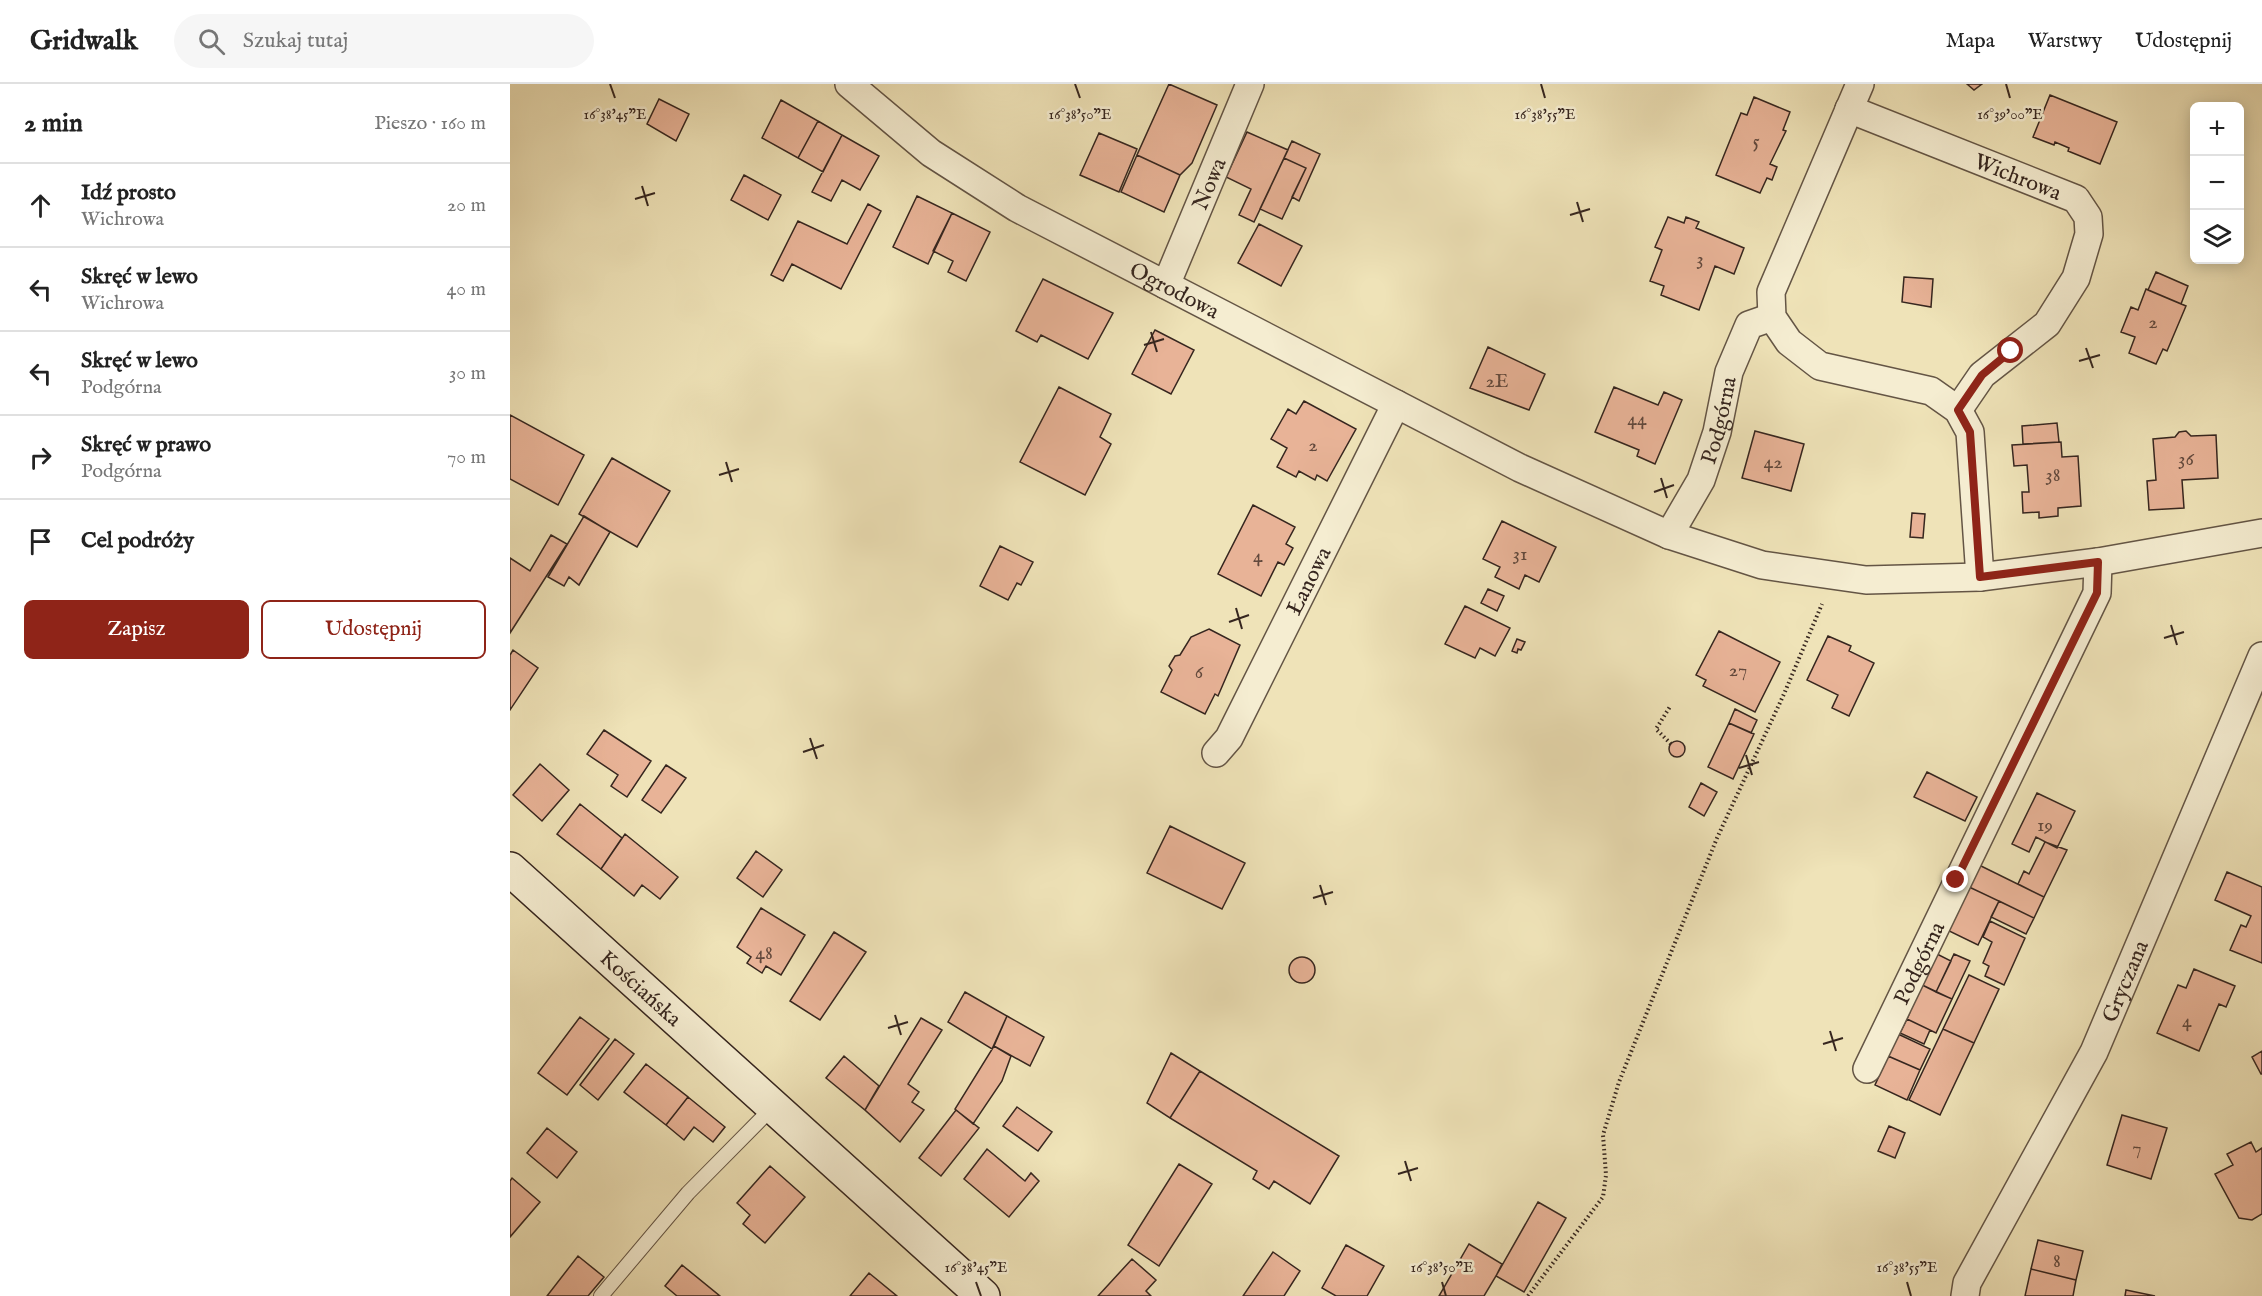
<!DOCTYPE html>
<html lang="pl">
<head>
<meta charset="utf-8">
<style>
	:root { --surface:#fff; --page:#f6f6f6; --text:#222; --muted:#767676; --line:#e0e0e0; --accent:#8f2418 }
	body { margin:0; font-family:"IM FELL English",serif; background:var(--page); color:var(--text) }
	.controls { position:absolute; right:18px; top:18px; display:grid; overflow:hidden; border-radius:9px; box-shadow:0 3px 15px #0003 }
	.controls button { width:54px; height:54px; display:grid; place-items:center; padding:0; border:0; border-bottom:2px solid var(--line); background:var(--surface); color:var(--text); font:30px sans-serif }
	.stop { position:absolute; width:18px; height:18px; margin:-14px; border:4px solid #8f2418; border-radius:50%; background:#fff }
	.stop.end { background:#8f2418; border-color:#fff; box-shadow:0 2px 6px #0008 }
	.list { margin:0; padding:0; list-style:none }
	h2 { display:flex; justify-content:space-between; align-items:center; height:78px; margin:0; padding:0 24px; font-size:26px }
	h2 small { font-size:20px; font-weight:400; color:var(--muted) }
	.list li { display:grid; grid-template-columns:39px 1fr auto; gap:18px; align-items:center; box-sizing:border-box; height:84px; padding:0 24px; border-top:2px solid var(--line) }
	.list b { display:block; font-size:22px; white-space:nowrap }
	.list p { margin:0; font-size:20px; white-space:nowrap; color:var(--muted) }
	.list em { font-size:20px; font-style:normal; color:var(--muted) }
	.actions { display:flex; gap:12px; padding:18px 24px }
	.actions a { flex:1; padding:14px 0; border:2px solid var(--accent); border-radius:9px; text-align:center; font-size:21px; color:var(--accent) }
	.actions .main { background:var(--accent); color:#fff }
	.icon { flex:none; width:33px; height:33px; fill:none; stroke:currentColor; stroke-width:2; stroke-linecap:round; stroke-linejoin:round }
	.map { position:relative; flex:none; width:1752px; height:1212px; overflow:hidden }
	header { display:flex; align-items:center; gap:36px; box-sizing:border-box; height:84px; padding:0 30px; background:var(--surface); border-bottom:2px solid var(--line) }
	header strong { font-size:28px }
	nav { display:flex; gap:33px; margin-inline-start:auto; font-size:21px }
	.search { width:420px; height:54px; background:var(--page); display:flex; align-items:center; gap:15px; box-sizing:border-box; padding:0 21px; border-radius:33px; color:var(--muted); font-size:22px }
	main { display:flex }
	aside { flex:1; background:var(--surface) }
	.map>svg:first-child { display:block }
	.building { fill:#e8b397; stroke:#36261f; stroke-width:1.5 }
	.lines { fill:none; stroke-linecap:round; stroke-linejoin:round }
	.service-casing { stroke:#645545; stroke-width:16 }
	.minor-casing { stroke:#645545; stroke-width:30 }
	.secondary-casing { stroke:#36261f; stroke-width:36 }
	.path { stroke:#36261f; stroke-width:4; stroke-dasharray:1.5 3; stroke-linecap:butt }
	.service { stroke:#f5edd1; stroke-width:14 }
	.minor { stroke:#f5edd1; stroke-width:27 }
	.secondary { stroke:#f5edd1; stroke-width:33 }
	.route { stroke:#8f2418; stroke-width:8 }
	.ticks { fill:none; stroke:#36261f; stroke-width:2 }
	.labels { text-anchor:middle; stroke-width:5; stroke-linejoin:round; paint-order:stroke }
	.number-label { font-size:20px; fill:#62493d }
	.street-label { font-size:22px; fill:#36261f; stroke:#f5edd1 }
	.ticks-label { font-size:15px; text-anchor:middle; fill:#36261f; stroke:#f5edd1; stroke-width:5; stroke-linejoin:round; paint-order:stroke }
</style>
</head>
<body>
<header>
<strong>Gridwalk</strong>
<div class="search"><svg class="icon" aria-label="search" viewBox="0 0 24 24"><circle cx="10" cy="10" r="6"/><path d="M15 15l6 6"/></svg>Szukaj tutaj</div>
<nav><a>Mapa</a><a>Warstwy</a><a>Udostępnij</a></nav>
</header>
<main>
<aside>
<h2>2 min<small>Pieszo · 160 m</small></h2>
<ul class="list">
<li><svg class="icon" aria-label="ahead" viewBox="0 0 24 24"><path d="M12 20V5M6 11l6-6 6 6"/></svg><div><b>Idź prosto</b><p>Wichrowa</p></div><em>20 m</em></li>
<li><svg class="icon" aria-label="left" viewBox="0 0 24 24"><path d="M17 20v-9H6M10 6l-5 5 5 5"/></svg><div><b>Skręć w lewo</b><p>Wichrowa</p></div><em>40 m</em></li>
<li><svg class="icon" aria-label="left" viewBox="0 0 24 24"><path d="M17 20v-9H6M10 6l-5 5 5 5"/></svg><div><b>Skręć w lewo</b><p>Podgórna</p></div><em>30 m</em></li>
<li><svg class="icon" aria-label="right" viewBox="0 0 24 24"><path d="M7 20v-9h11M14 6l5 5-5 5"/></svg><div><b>Skręć w prawo</b><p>Podgórna</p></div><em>70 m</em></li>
<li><svg class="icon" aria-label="arrive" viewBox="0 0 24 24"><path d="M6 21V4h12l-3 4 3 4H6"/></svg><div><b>Cel podróży</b></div></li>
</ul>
<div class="actions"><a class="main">Zapisz</a><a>Udostępnij</a></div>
</aside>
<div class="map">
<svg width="1752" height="1212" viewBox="0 0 1752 1212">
	<rect width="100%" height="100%" fill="#efe3b8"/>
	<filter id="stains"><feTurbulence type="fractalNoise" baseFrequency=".00333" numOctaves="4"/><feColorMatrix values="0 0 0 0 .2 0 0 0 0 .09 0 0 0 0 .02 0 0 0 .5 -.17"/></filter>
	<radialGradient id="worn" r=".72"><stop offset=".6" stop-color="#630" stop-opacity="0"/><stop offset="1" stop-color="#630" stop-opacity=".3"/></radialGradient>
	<!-- building -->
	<path class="building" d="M659 0 707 21 682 79 670 91 627 71Z
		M1457 0H1472L1464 6Z
		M1540 11 1607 38 1590 80 1558 67 1559 64 1545 58 1544 61 1523 53Z
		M1244 13 1280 28 1273 46 1276 47 1260 80 1267 83 1262 96 1257 94 1250 109 1206 91 1231 29 1237 31Z
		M149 15 179 30 166 57 137 40Z
		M271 16 308 37 288 74 252 54Z
		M308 37 332 51 313 88 288 74Z
		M737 48 778 66 744 138 729 131 741 105 716 93Z
		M589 49 627 65 609 108 570 91Z
		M332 51 369 72 350 106 332 96 321 117 302 108Z
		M782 57 810 70 789 117 782 113 796 84 774 74Z
		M627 71 670 91 654 128 611 108Z
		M774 74 796 84 772 135 750 125Z
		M234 91 271 111 258 136 221 116Z
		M407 112 442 129 418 180 383 163Z
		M358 120 371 127 331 205 282 180 273 197 261 191 288 137 337 160Z
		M442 129 480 148 456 197 438 188 443 177 423 167Z
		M1158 133 1174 139 1176 133 1189 138 1186 144 1234 164 1224 190 1205 182 1189 226 1151 211 1154 202 1140 197 1152 166 1145 163Z
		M749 140 792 162 771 202 728 179Z
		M1646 188 1678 202 1671 220 1638 206Z
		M1394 193 1423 195 1421 223 1392 218Z
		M533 195 603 229 578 275 531 251 527 258 506 247Z
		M1636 205 1676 222 1657 267 1653 265 1646 280 1619 269 1625 253 1611 248 1621 223 1628 226Z
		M645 246 684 266 661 310 622 290Z
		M978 263 1035 290 1019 326 960 304Z
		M549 303 601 330 590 353 601 360 575 411 510 378Z
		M1104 303 1148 321 1154 308 1172 316 1145 380 1127 372 1129 366 1085 348Z
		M794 317 846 345 817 397 807 391 805 396 789 387 786 393 767 383 777 364 761 355 778 325 786 330Z
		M0 331 74 371 48 421 0 395Z
		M1547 339 1549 358 1513 360 1512 342Z
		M1245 347 1294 360 1281 407 1232 394Z
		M1676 347 1681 352 1706 351 1708 394 1672 396 1674 424 1639 426 1637 397 1646 396 1643 355 1665 353 1669 348Z
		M1551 358 1552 373 1568 372 1571 422 1548 424V432L1529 434V428L1513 429 1512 408H1519L1517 381 1504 382 1502 361Z
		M102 374 160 407 127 463 69 430Z
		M743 421 785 443 776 460 783 464 774 481 768 478 751 512 708 490Z
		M1402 429 1415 430 1413 454 1400 453Z
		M74 432 100 448 69 501 59 493 54 502 38 493Z
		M992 437 1046 463 1029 498 1015 491 1009 505 985 493 990 483 973 475Z
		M41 451 57 460 0 549V474L20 487Z
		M490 462 523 478 511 501 507 499 498 516 470 502Z
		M978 505 994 512 987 527 971 519Z
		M955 522 1000 544 985 572 970 564 965 574 935 560Z
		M699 545 730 561 708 612 705 610 695 630 651 608 662 586 659 582 665 572 670 571 681 553Z
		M1209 547 1270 578 1245 628 1193 602 1196 596 1186 591Z
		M1318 552 1341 562 1339 567 1364 579 1339 632 1322 624 1328 611 1297 596Z
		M1007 555 1015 558 1011 566 1008 565 1007 569 1002 567Z
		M3 566 28 584 0 626V571Z
		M1225 625 1247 636 1241 649 1219 639Z
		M1219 639 1244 650 1223 695 1198 683Z
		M94 646 141 677 117 713 101 702 108 691 77 670Z
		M1159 665a8 8 0 1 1 16 0a8 8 0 1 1-16 0Z
		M30 680 59 706 32 737 3 711Z
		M156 681 176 694 151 729 132 716Z
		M1417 688 1467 713 1455 737 1404 713Z
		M1191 699 1207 708 1194 732 1179 723Z
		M1527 709 1565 727 1547 764 1526 753 1519 768 1502 760Z
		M70 720 112 754 91 785 47 750Z
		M660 742 735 779 712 825 637 789Z
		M115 750 168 793 150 815 132 801 124 812 91 785Z
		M1535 758 1557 766 1534 813 1508 800 1514 787 1519 790Z
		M246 767 272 786 253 813 227 794Z
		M1467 780 1534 813 1524 834 1457 802Z
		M1717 788 1752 803V879L1720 866 1731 841 1736 843 1741 832 1705 816Z
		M1457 802 1489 817 1468 861 1435 845Z
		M1489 817 1524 834 1516 850 1481 833Z
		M251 824 295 851 271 891 256 882 252 889 237 879 241 873 227 863Z
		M1480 837 1515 854 1494 901 1475 892 1479 882 1473 879 1482 858 1473 853Z
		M324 848 356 868 310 936 280 917Z
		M1423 868 1441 877 1426 908 1408 899Z
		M1444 870 1460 877 1442 915 1426 908Z
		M779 886a13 13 0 1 1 26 0a13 13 0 1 1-26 0Z
		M1684 885 1725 902 1716 923 1709 920 1689 967 1647 949 1668 901 1676 904Z
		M1459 891 1489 905 1464 959 1433 945Z
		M1408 899 1442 915 1426 949 1397 935 1400 928 1395 925Z
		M455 908 497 932 482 965 438 938Z
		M497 932 534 953 520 982 484 962Z
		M70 933 99 955 57 1011 28 989Z
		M411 934 432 946 398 1000 409 1008 402 1018 414 1026 390 1058 355 1026Z
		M1397 935 1420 946 1414 960 1390 949Z
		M1433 945 1464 959 1430 1031 1399 1016Z
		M1388 950 1420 965 1410 986 1378 972Z
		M105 955 124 970 88 1016 70 1001Z
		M484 962 501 972 492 997 463 1040 445 1025Z
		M1752 967V990H1751L1742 973Z
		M661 969 690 987 660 1034 637 1019Z
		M334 972 369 1002 355 1026 316 994Z
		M1378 972 1410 986 1397 1016 1365 1001Z
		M136 980 178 1013 156 1041 114 1008Z
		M690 987 829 1072 800 1120 764 1097 759 1105 743 1095 747 1087 660 1034Z
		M178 1013 215 1043 203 1058 184 1043 174 1056 156 1041Z
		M507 1023 542 1048 528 1067 493 1042Z
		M446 1026 469 1044 431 1092 409 1074Z
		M1612 1031 1657 1044 1641 1095 1597 1081Z
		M1379 1042 1395 1049 1385 1074 1368 1067Z
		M37 1044 67 1068 47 1094 17 1069Z
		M1741 1058 1746 1068 1752 1064V1130L1742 1136 1729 1134 1705 1090 1723 1081 1717 1070Z
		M477 1065 515 1097 521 1089 529 1097 499 1133 454 1095Z
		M669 1080 702 1100 649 1182 618 1161Z
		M260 1082 295 1113 255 1159 233 1140 240 1131 227 1119Z
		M2 1094 30 1118 0 1153V1097Z
		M1028 1118 1056 1134 1014 1208 986 1192Z
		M1528 1156 1573 1167 1566 1196 1521 1185Z
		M959 1160 992 1180 986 1192 974 1212H929Z
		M836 1161 874 1182 857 1212H826L812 1204Z
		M763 1168 790 1187 774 1212H733Z
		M68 1172 94 1193 78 1212H37Z
		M622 1175 646 1196 636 1207 641 1212H588Z
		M172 1181 210 1212H167L155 1202Z
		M1521 1185 1566 1196 1563 1212H1515Z
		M359 1189 387 1212H340Z
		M1616 1206 1645 1212H1615Z"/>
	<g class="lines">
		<defs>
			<path id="service" d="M91 1212 178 1109 263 1023"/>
			<g id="minor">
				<path id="s1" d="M339 0 421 69 507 124 1010 384 1159 451 1252 481 1356 496 1470 493 1588 478 1752 449"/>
				<path d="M1350 0 1261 208 1262 233 1279 258 1310 282 1421 307 1448 326 1460 348 1470 493"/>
				<path id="s2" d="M1339 25 1566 115 1578 133 1579 150 1566 194 1537 240 1472 291 1448 326"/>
				<path id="s3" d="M656 201 740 0"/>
				<path id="s4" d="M1159 451 1191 396 1207 348 1219 288 1239 241 1262 233"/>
				<path id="s5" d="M706 669 719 654 886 320"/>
				<path id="s6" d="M1357 985 1587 509 1588 478"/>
				<path id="s7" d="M1455 1212 1457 1199 1584 968 1752 572"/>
			</g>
			<g id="secondary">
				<path id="s8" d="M0 785 473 1212"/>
			</g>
		</defs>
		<!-- service casing -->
		<use href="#service" class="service-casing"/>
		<!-- minor casing -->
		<use href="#minor" class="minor-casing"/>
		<!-- secondary casing -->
		<use href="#secondary" class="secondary-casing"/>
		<!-- path -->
		<path class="path" d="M1161 660 1146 645 1161 621
			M1018 1212 1093 1113 1096 1091 1093 1051 1109 998 1207 754 1274 610 1312 520"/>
		<!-- service -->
		<use href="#service" class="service"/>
		<!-- minor -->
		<use href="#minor" class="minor"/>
		<!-- secondary -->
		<use href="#secondary" class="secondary"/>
	</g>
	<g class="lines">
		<!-- route -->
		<path class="route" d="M1446 796 1587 509 1588 478 1470 493 1460 348 1448 326 1472 291 1501 267"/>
	</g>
	<!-- ticks -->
	<path class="ticks" d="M100 0 105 14M565 0 570 14M1031 0 1035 14M1496 0 1500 14M132 102 138 122M125 115 145 109M1067 118 1073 138M1060 131 1080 125M641 248 647 268M634 261 654 255M1576 264 1583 284M1569 277 1590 271M216 378 222 398M209 391 229 385M1151 394 1157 414M1144 408 1164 401M726 524 732 545M719 538 739 531M1661 541 1667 561M1654 554 1674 548M300 654 307 675M293 668 314 661M1236 671 1242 691M1229 684 1249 678M810 801 816 821M803 814 823 808M385 931 391 951M378 944 398 938M1320 947 1326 967M1313 960 1333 954M895 1077 901 1097M888 1090 908 1084M466 1198 471 1212M932 1198 936 1212M1397 1198 1401 1212"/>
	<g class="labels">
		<!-- number labels -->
		<g class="number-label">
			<text x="1246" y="63">5</text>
			<text x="1190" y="181">3</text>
			<text x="1643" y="244">2</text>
			<text x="987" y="303">2E</text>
			<text x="1127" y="341">44</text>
			<text x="803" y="367">2</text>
			<text x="1676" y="381">36</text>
			<text x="1263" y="384">42</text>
			<text x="1543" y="397">38</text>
			<text x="1010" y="476">31</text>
			<text x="748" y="478">4</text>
			<text x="1228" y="592">27</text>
			<text x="689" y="594">6</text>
			<text x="1535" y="747">19</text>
			<text x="254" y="875">48</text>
			<text x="1677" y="943">4</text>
			<text x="1627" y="1070">7</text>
			<text x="1547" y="1183">8</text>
		</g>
		<!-- street labels -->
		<g class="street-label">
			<text dy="8" stroke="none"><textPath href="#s2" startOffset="182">Wichrowa</textPath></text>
			<text dy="8" stroke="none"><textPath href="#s3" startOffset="110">Nowa</textPath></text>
			<text dy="8" stroke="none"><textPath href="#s1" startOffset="387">Ogrodowa</textPath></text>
			<text dy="8" stroke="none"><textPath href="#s4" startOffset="126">Podgórna</textPath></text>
			<text dy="8" stroke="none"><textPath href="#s5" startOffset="196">Łanowa</textPath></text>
			<text dy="8" stroke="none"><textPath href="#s6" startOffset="118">Podgórna</textPath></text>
			<text dy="8" stroke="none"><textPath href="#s7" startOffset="354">Gryczana</textPath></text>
			<text dy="8" stroke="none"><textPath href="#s8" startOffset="177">Kościańska</textPath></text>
		</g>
	</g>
	<g class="ticks-label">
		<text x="105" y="35">16°38'45"E</text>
		<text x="570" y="35">16°38'50"E</text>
		<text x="1035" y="35">16°38'55"E</text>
		<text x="1500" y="35">16°39'00"E</text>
		<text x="466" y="1188">16°38'45"E</text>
		<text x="932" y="1188">16°38'50"E</text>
		<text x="1397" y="1188">16°38'55"E</text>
	</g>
	<rect width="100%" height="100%" filter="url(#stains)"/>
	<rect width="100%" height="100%" fill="url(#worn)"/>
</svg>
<div class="controls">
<button>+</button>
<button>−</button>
<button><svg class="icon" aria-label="layers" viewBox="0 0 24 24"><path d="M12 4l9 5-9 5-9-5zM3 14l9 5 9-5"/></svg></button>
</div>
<div class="stop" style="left:1501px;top:267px"></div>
<div class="stop end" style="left:1446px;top:796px"></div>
</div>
</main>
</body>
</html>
